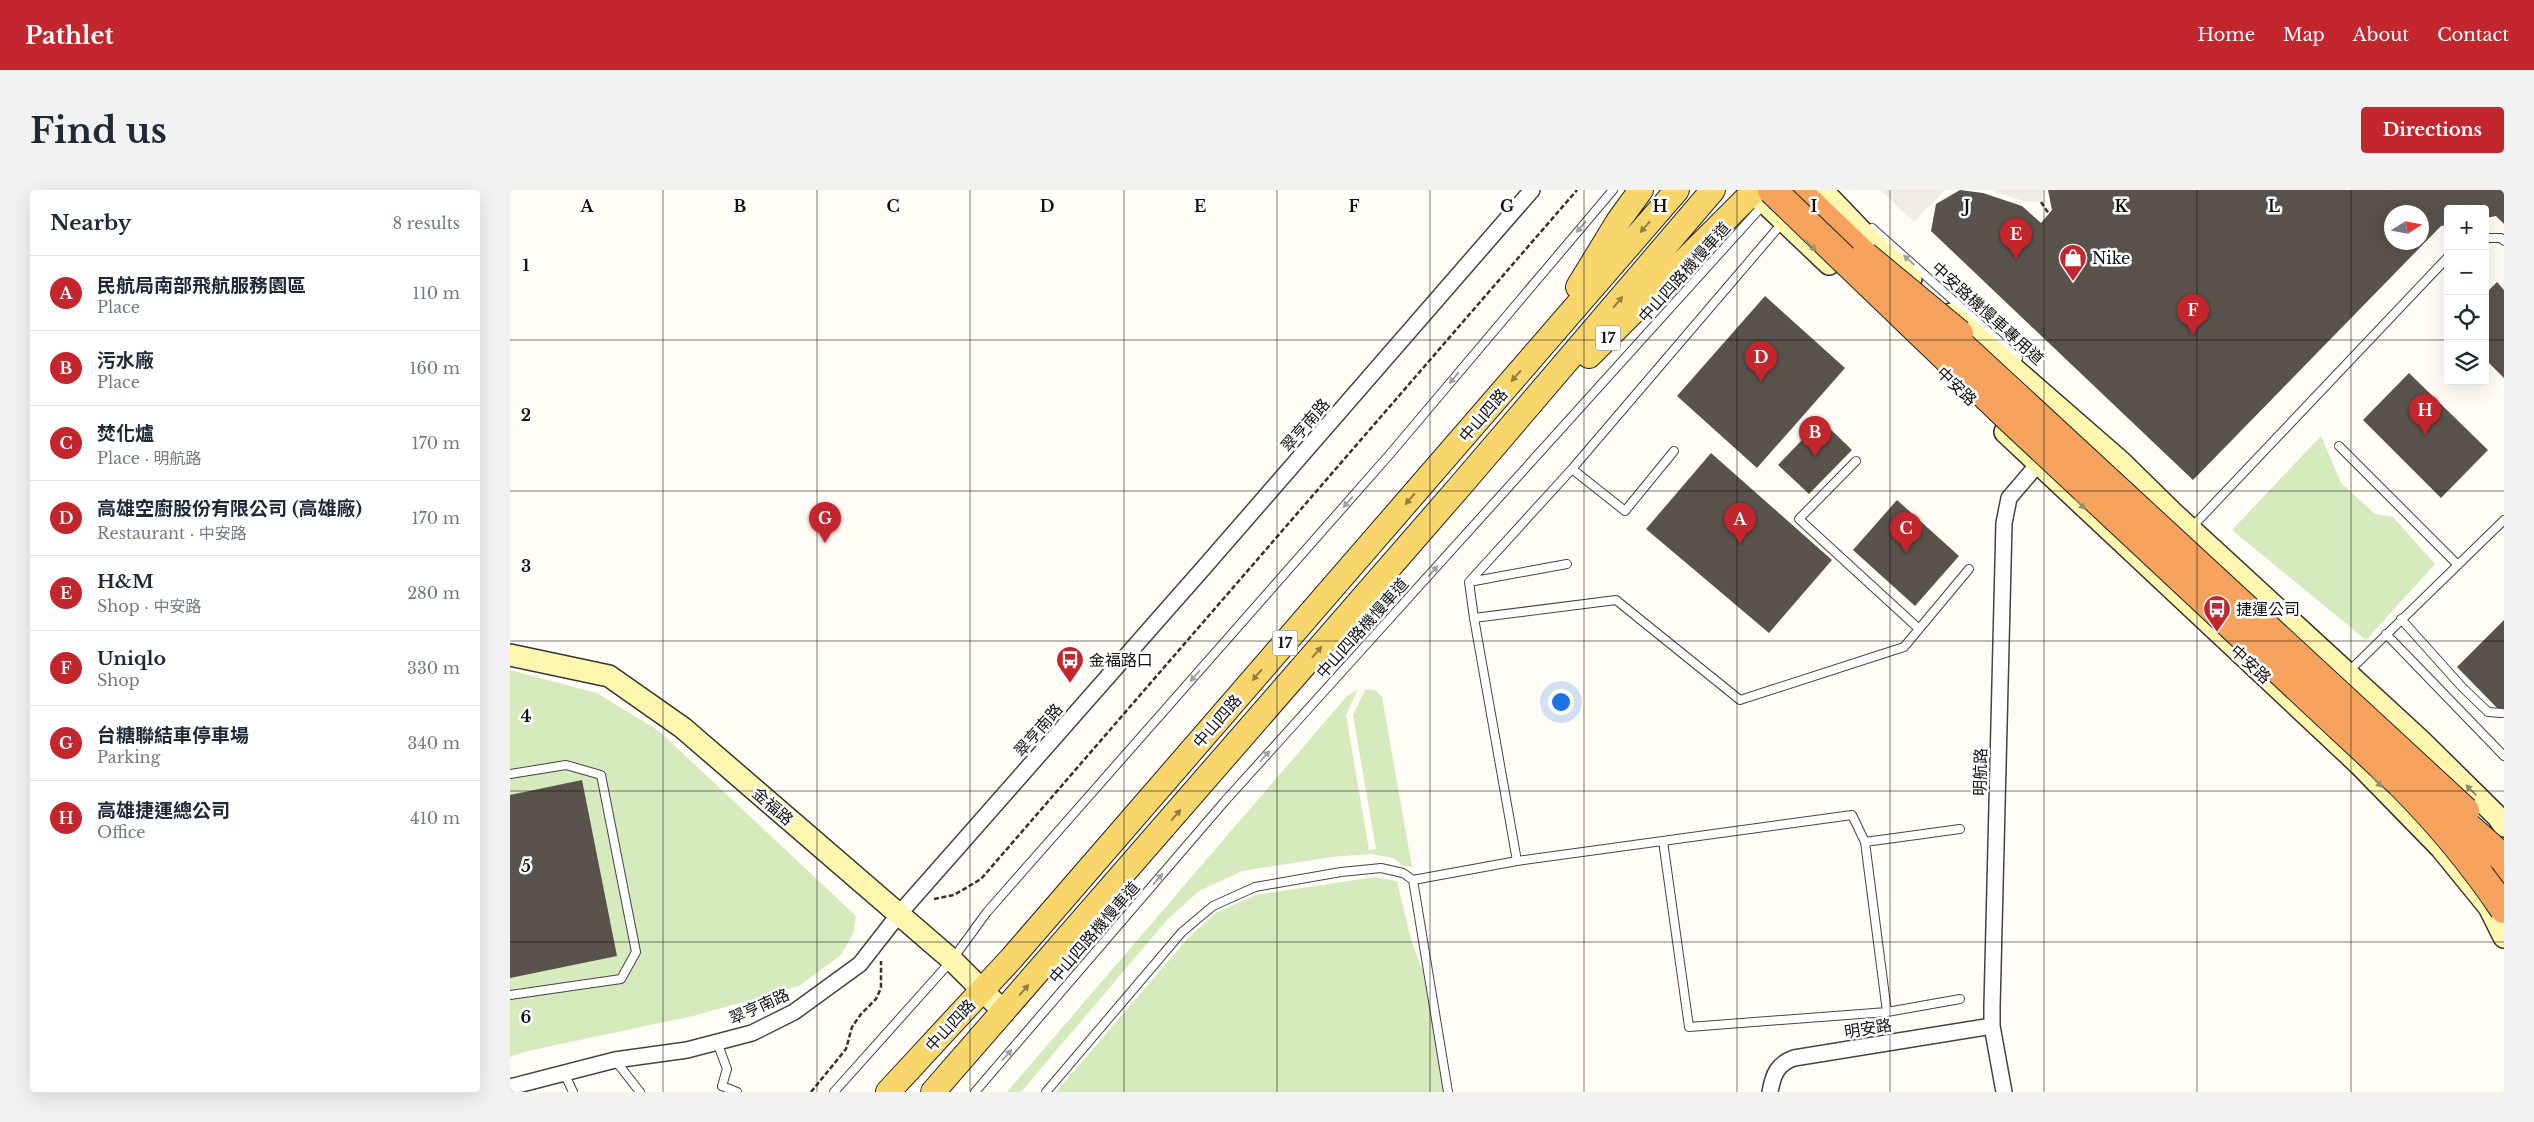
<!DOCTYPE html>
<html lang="en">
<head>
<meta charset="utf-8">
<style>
	:root { --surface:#fff; --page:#f2f2f3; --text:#1f2937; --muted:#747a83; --line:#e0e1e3; --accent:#c4262e }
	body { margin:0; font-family:"Libre Baskerville","Noto Sans TC",serif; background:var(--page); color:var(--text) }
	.controls { position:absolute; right:15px; top:15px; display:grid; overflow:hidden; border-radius:5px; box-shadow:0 5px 20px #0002 }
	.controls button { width:45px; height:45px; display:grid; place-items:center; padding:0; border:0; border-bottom:1px solid var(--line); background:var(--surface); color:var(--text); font:25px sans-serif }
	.compass { position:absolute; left:1874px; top:15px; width:45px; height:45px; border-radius:50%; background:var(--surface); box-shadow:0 5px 20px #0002; rotate:79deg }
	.you { position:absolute; left:1050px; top:511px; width:18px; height:18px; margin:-12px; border:4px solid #fff; border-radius:50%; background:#1a73e8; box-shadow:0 0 0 8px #1a73e833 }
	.badge { display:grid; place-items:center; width:32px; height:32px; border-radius:50%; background:var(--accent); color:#fff; font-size:16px; font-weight:700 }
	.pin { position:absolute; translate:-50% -41px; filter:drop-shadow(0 1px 2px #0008) }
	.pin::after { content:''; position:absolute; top:26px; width:18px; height:15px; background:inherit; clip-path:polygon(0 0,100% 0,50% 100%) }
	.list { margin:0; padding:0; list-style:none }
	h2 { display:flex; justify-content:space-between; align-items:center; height:65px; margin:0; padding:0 20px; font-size:21px }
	h2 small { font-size:16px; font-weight:400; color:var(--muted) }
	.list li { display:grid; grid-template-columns:32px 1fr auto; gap:15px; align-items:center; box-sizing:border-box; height:75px; padding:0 20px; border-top:1px solid var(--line) }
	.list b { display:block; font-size:19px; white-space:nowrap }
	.list p { margin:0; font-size:16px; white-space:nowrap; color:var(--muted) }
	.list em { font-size:16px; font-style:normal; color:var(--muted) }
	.icon { flex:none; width:28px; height:28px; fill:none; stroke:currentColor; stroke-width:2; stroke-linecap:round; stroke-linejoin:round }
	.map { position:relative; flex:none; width:1994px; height:902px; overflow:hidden; border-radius:5px }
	header { display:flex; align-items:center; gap:30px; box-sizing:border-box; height:70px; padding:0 25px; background:var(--accent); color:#fff }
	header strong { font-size:24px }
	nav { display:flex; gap:28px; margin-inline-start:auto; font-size:18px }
	.intro { display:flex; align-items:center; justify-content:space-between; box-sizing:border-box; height:120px; padding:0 30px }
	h1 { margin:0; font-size:35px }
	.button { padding:12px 22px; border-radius:5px; background:var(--accent); color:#fff; font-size:18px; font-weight:700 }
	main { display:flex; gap:30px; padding:0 30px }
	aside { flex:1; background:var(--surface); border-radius:5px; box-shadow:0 5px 20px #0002 }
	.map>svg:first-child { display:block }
	.green { fill:#d5ebbd }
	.plaza { fill:#f1ede2 }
	.building { fill:#5a524d; fill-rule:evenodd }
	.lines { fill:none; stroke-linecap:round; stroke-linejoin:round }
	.lane-casing { stroke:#444; stroke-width:10 }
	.street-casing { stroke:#444; stroke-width:18 }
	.secondary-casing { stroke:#333; stroke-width:24 }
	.primary-casing { stroke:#222; stroke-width:26 }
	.highway-casing { stroke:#222; stroke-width:30 }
	.path { stroke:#333; stroke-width:2.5; stroke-dasharray:5 2.5; stroke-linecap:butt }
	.lane { stroke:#fff; stroke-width:8 }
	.street { stroke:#fff; stroke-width:15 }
	.secondary { stroke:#fff6b0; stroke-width:21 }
	.primary { stroke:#f9d66b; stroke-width:24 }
	.highway { stroke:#f5a25d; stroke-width:28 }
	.highway-bridge-casing { stroke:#222; stroke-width:30; stroke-linecap:butt }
	.highway-bridge { stroke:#f5a25d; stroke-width:28 }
	.oneway { fill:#a0a0a0 }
	.oneway2 { fill:#917d42 }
	.oneway3 { fill:#948f68 }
	.grid { fill:none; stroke:#111; stroke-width:1; stroke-opacity:0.55 }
	.labels { text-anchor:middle; stroke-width:5; stroke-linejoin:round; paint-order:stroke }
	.shield { fill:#fff; stroke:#585858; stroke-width:1 }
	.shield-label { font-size:15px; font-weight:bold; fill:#111 }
	.poi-label { font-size:16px; fill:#111; stroke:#fff; text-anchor:start }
	.street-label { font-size:16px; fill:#111; stroke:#fff }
	.grid-label { font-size:16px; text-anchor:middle; font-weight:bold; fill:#111; stroke:#fff; stroke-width:5; stroke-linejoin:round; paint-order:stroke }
</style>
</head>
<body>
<header>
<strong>Pathlet</strong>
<nav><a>Home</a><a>Map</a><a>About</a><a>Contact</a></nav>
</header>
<div class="intro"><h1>Find us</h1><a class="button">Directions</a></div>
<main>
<aside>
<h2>Nearby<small>8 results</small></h2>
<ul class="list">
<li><span class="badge">A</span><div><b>民航局南部飛航服務園區</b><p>Place</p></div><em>110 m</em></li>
<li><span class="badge">B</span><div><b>污水廠</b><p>Place</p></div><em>160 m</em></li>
<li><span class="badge">C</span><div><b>焚化爐</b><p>Place · 明航路</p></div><em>170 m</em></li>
<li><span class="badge">D</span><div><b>高雄空廚股份有限公司 (高雄廠)</b><p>Restaurant · 中安路</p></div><em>170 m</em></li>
<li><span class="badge">E</span><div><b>H&amp;M</b><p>Shop · 中安路</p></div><em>280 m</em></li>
<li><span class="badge">F</span><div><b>Uniqlo</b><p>Shop</p></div><em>330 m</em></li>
<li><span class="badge">G</span><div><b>台糖聯結車停車場</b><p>Parking</p></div><em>340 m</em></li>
<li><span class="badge">H</span><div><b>高雄捷運總公司</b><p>Office</p></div><em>410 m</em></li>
</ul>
</aside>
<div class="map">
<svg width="1994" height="902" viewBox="0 0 1994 902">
	<rect width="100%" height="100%" fill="#fffdf5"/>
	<!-- green -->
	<path class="green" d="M1811 246 1831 293 1865 324 1883 327 1925 374 1856 450 1722 340Z
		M0 480 87 503 149 541 346 726 343 744 331 765 289 796 183 826 18 861 0 867Z
		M848 499 836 525 859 660 866 659 843 525 856 499 865 500 872 507 902 677 893 676 883 668 861 664 821 667 732 681 689 701 657 730 511 902H497L837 506Z
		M864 687 887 691 901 750 917 792 935 902H546L679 747 707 722 746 705Z"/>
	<!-- plaza -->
	<path class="plaza" d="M1370 0H1435L1404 32Z
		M1480 0H1533L1531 12 1513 11Z"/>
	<!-- building -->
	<path class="building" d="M1450 0 1473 3 1512 16 1531 33 1542 20 1538 0H1994V34L1986 26 1975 28V19H1938V35L1931 36 1683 290 1421 41 1426 14ZM1882 22H1912V52H1882Z
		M1987 92 1994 100V188L1975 169V104Z
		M1255 106 1335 178 1247 278 1167 206Z
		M1899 183 1978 260 1931 308 1853 230Z
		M1311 230 1342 260 1299 304 1268 275Z
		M1201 263 1322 370 1259 443 1136 339Z
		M1387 310 1449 366 1405 416 1343 360Z
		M1994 430V525L1947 477Z
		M72 590 107 766 0 788V605Z"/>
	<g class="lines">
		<defs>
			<path id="lane" d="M1362 38 1508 168
				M1975 48H1991L1994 51
				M1829 256 1948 375
				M1346 271 1289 329 1408 438
				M1062 279 1115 321 1164 261
				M1682 337 1938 67
				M959 392 964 428 1106 410 1230 510 1394 457 1459 379
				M959 392 1062 279 1273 32
				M959 392 1057 374
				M964 428 1007 671
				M1891 429 1952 497 1978 522 1992 523
				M1876 444 1994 566
				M1838 482 1994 330
				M0 584 56 575 91 585 126 762 111 789 0 805
				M1153 651 1179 837 1377 822 1450 809
				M1355 652 1450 639
				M903 690 1007 671 1342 625 1355 652 1377 822
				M207 852 217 879 212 896 227 902
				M105 870 130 902
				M54 883 63 902
				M324 902 442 770 477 722 880 264 1103 0
				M465 902 715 611 1254 14
				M536 902 672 742 703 716 745 697 831 682 871 678 893 683 903 690 938 902"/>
			<path id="street" d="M0 897 105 870 177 860 242 843 284 822 350 774 389 724 697 374 1022 0
				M1260 902C1263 885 1267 874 1284 868L1482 836
				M1494 902 1482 836V817L1494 333 1499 308 1528 274"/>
			<path id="secondary" d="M1239 0 1255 13 1319 74
				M1312 0 1358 48 1401 89
				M1441 124 1611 272 1664 324 1910 550 1988 627 1994 636
				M1495 242 1849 574 1931 658 1979 717 1994 747
				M0 465 99 486 173 538 442 770 494 822"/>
			<path id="primary" d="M1068 97 1109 30 1131 0
				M1079 166 1245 0
				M378 902 501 769 1167 0
				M423 902 951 295 1203 0"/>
			<path id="highway" d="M1286 0 1354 65
				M1966 647 1994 695"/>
		</defs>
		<!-- lane casing -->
		<use href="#lane" class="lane-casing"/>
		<!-- street casing -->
		<use href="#street" class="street-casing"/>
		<!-- secondary casing -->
		<use href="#secondary" class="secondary-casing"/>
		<!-- primary casing -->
		<use href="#primary" class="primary-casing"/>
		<!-- highway casing -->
		<use href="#highway" class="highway-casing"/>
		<!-- path -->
		<path class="path" d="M1531 12 1539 24
			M424 709 444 705 471 689 1067 0
			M301 902 336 859 342 837 351 824 366 809 371 798V771"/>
		<!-- lane -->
		<use href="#lane" class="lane"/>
		<!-- street -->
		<use href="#street" class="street"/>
		<!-- secondary -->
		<use href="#secondary" class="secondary"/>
		<!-- primary -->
		<use href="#primary" class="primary"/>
		<!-- highway -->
		<use href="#highway" class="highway"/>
		<defs>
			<path id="highway-bridge" d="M1262 0 1496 225 1890 593C1929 632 1963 673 1994 719
				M1355 66 1449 144
				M1430 136 1955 621
				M1933 615 1994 669"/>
		</defs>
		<!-- highway-bridge casing -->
		<use href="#highway-bridge" class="highway-bridge-casing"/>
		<!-- highway-bridge -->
		<use href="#highway-bridge" class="highway-bridge"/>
	</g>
	<!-- one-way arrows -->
	<defs><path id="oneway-solid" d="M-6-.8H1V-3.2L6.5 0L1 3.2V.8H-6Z" transform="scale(1.25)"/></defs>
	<g class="oneway">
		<use href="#oneway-solid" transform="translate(1071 37) rotate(130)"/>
		<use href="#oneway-solid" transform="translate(1399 70) rotate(-138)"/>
		<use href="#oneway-solid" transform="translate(944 188) rotate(130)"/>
		<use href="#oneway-solid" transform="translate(838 312) rotate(131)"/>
		<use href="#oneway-solid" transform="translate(923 381) rotate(-48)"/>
		<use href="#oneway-solid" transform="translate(685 486) rotate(131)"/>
		<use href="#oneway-solid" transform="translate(755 566) rotate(-48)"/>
		<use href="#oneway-solid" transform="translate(648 689) rotate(-49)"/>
		<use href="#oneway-solid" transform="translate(497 865) rotate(-49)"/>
	</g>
	<g class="oneway2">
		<use href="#oneway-solid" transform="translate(1135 37) rotate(131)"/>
		<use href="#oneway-solid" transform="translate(1108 112) rotate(-50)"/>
		<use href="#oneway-solid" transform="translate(1006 186) rotate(131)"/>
		<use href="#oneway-solid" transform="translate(900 309) rotate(131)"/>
		<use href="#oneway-solid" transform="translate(807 462) rotate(-49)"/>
		<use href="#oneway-solid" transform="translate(747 485) rotate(131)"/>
		<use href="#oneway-solid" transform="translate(666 625) rotate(-49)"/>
		<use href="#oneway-solid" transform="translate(514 800) rotate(-49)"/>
	</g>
	<g class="oneway3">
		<use href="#oneway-solid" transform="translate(1301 56) rotate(44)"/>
		<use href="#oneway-solid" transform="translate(1570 314) rotate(44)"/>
		<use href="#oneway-solid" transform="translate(1867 592) rotate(46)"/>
		<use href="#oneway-solid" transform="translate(1961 600) rotate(-135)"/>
	</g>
	<!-- grid -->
	<path class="grid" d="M153 0V902M307 0V902M460 0V902M614 0V902M767 0V902M920 0V902M1074 0V902M1227 0V902M1380 0V902M1534 0V902M1687 0V902M1841 0V902M0 150H1938M1975 150H1994M0 301H1994M0 451H1994M0 601H1994M0 752H1994"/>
	<!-- icons -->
	<defs>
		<symbol id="shop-pin" viewBox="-11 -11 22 30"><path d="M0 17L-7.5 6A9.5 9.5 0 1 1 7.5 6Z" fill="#c4262e" stroke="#fff"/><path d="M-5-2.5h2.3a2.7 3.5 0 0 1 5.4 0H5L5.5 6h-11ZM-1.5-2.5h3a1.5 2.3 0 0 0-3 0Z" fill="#fff"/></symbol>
		<symbol id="bus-pin" viewBox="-11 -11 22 30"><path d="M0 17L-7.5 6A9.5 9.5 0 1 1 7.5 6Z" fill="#c4262e" stroke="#fff"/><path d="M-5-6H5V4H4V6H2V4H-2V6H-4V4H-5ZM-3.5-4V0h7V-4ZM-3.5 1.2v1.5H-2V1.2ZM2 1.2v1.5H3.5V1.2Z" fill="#fff"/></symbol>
	</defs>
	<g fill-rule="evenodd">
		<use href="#shop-pin" x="1547" y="52" width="32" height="43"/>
		<use href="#bus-pin" x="1691" y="403" width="32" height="43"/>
		<use href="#bus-pin" x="544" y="454" width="32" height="43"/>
	</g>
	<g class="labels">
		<!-- shield labels -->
		<g class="shield">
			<rect x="1085.5" y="135.5" width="25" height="25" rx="4"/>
			<rect x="762.5" y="440.5" width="25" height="25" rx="4"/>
		</g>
		<g class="shield-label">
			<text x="1098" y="153">17</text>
			<text x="775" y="458">17</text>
		</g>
		<!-- poi labels -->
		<g class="poi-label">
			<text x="1582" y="74">Nike</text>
			<text x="1726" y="425">捷運公司</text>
			<text x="579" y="476">金福路口</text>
		</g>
		<!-- street labels -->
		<g class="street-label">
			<text transform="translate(1174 82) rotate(-48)" y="6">中山四路機慢車道</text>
			<text transform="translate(1478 123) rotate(42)" y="6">中安路機慢車專用道</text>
			<text transform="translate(1447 196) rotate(44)" y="6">中安路</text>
			<text transform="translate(973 225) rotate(-49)" y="6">中山四路</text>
			<text transform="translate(795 235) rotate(-49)" y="6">翠亨南路</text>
			<text transform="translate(852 438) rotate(-48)" y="6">中山四路機慢車道</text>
			<text transform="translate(1741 474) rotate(43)" y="6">中安路</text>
			<text transform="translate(707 531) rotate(-49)" y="6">中山四路</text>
			<text transform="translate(528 540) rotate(-49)" y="6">翠亨南路</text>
			<text transform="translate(1470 582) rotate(-89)" y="6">明航路</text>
			<text transform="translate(263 616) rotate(41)" y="6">金福路</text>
			<text transform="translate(584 742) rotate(-49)" y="6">中山四路機慢車道</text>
			<text transform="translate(249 816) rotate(-24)" y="6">翠亨南路</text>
			<text transform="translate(440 835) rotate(-47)" y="6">中山四路</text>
			<text transform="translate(1358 838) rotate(-9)" y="6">明安路</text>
		</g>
	</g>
	<g class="grid-label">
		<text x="77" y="22">A</text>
		<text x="230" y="22">B</text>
		<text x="383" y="22">C</text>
		<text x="537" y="22">D</text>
		<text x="690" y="22">E</text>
		<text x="844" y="22">F</text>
		<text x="997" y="22">G</text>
		<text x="1150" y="22">H</text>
		<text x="1304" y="22">I</text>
		<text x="1457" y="22">J</text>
		<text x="1611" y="22">K</text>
		<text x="1764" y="22">L</text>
		<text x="16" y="81">1</text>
		<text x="16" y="231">2</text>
		<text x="16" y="382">3</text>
		<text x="16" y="532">4</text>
		<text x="16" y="682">5</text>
		<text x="16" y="833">6</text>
	</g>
</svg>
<div class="controls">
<button>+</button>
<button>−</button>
<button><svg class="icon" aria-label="locate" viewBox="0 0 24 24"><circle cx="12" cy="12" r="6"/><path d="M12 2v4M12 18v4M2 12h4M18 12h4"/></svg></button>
<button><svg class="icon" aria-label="layers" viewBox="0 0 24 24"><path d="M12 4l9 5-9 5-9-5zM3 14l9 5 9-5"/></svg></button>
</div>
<svg class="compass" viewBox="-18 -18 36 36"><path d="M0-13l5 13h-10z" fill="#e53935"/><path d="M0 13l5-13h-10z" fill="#747a83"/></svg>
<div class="you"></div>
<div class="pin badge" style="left:1230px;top:354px">A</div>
<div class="pin badge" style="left:1305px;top:267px">B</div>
<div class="pin badge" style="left:1396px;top:363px">C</div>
<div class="pin badge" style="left:1251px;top:192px">D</div>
<div class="pin badge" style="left:1506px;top:69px">E</div>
<div class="pin badge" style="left:1683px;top:145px">F</div>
<div class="pin badge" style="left:315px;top:353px">G</div>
<div class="pin badge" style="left:1915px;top:245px">H</div>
</div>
</main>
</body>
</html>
